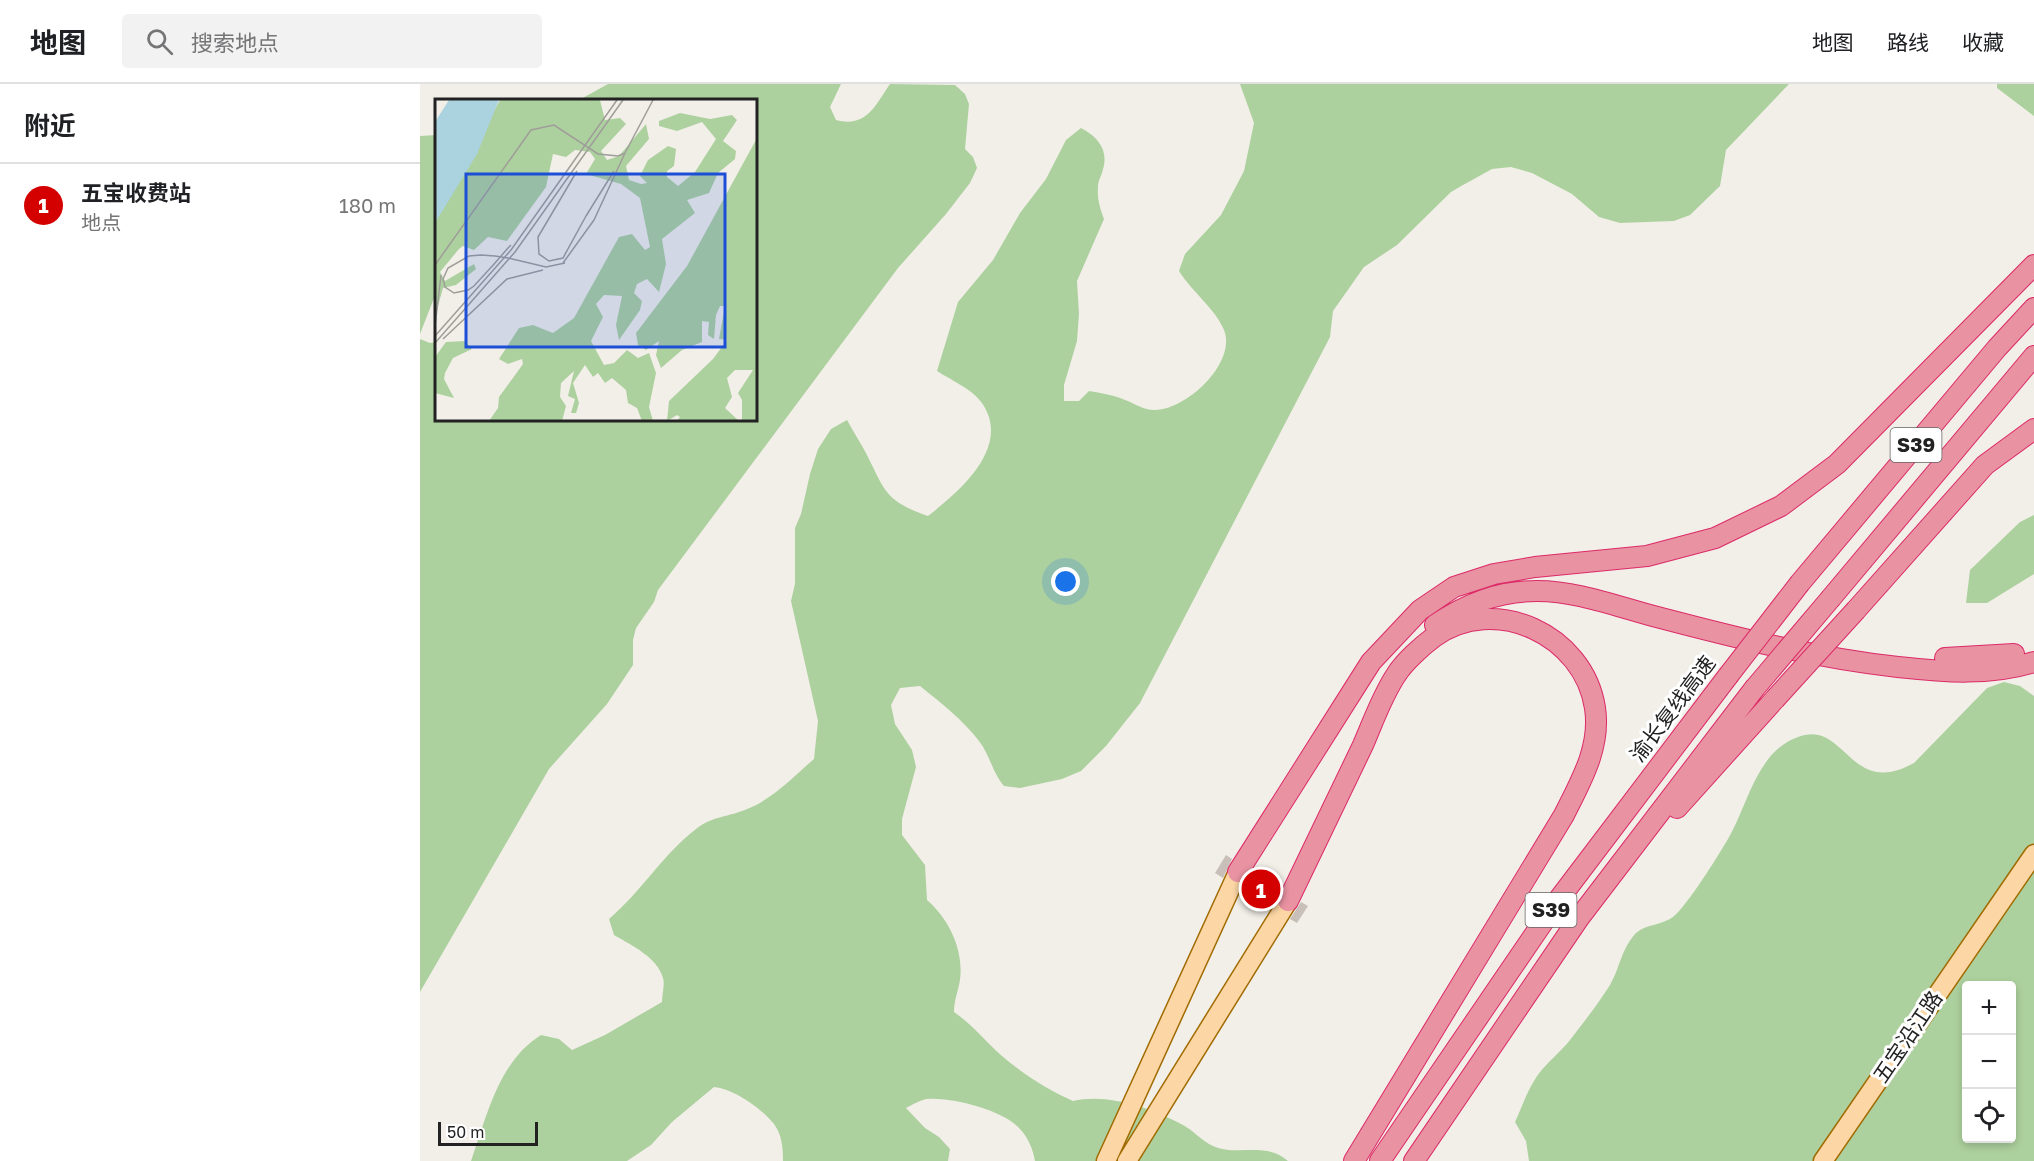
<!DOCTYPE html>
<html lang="zh">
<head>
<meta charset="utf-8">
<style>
	:root { --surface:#fff; --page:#f2f2f2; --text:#202124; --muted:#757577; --line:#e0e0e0; --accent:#d40000 }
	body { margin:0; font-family:"Golos Text","Noto Sans SC",sans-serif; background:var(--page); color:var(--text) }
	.controls { position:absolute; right:18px; bottom:18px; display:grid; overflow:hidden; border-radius:6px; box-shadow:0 3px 9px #0003 }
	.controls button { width:54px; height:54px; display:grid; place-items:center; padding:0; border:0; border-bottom:2px solid var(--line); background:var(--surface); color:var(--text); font:30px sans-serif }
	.scale { position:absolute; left:18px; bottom:15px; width:100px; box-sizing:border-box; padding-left:6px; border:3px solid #222; border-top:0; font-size:16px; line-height:21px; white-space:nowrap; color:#222; -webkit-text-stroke:4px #fff; paint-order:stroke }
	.you { position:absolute; left:646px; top:498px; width:21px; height:21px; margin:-15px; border:4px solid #fff; border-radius:50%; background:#1a73e8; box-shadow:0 0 0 9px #1a73e833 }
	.badge { display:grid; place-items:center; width:39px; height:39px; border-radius:50%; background:var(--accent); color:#fff; font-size:20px; font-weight:700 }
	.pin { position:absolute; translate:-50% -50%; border:3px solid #fff; box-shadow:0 2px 6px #0006 }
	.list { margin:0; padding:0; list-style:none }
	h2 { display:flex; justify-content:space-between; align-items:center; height:78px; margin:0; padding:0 24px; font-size:26px }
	h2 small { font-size:20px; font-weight:400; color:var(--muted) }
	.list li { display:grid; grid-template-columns:39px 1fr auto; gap:18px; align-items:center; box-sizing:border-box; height:84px; padding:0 24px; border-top:2px solid var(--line) }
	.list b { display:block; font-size:22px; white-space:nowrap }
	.list p { margin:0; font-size:20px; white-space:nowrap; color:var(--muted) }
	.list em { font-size:20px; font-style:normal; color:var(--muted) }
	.icon { flex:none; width:33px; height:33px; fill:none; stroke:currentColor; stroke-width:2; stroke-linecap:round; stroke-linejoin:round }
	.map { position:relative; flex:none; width:1614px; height:1077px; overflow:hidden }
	header { display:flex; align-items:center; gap:36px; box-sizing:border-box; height:84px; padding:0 30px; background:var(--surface); border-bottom:2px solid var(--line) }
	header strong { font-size:28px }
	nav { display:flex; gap:33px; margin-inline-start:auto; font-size:21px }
	.search { width:420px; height:54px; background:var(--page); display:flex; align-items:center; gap:15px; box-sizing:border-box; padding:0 21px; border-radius:6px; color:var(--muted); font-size:22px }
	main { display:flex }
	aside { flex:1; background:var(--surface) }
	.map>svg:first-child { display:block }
	.forest { fill:#add19e; fill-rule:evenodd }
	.building { fill:#c7bfb8 }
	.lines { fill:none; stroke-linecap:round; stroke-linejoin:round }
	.major-casing { stroke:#a06b00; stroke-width:21 }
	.highway-casing { stroke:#dc2a67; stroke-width:22 }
	.major { stroke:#fcd6a4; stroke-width:18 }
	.highway { stroke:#e892a2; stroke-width:20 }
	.highway-bridge-casing { stroke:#dc2a67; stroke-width:22; stroke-linecap:butt }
	.highway-bridge { stroke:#e892a2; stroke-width:20 }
	.labels { text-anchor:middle; stroke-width:6; stroke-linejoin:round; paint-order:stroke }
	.shield { fill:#fff; stroke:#646464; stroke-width:1.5 }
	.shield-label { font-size:20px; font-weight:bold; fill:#222 }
	.street-label { font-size:21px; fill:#222; stroke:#fff }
	.inset-road { fill:none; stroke:#9f9d99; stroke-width:1.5 }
	.view { fill:#1d4ed8; fill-opacity:0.15; stroke:#1d4ed8; stroke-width:3 }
	.inset-edge { fill:none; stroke:#222; stroke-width:3 }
</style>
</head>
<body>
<header>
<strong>地图</strong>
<div class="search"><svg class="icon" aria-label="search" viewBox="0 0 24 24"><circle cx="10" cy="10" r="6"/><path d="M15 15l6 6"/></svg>搜索地点</div>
<nav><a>地图</a><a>路线</a><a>收藏</a></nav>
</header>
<main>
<aside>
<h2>附近<small></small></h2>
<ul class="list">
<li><span class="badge">1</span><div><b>五宝收费站</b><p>地点</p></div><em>180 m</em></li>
</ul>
</aside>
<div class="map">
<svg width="1614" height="1077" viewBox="0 0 1614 1077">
	<rect width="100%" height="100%" fill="#f2efe9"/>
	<!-- forest -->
	<path class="forest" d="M188 0H421L410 23 416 36C446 44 455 22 470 0L535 1 545 10 549 20 545 65 553 73 557 84 550 99 526 130 478 184 238 506 234 518 216 544 213 556V581L187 620 129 685 0 908V255L10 259 16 258V336H336V16H159Z
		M820 0H1369L1306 66 1300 102 1270 131 1254 137 1200 139 1179 133 1152 110 1112 89 1091 83 1072 85 1043 101 1031 108 977 161 944 183 913 227 910 253 720 619 686 662 661 687 642 695 600 704 584 702C572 688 570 671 559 657 543 636 521 619 500 602L480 604 471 621 475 640 492 666 496 683 482 735V751L505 781 507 816C529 835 544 866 540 896 538 908 534 916 534 928 553 941 565 957 582 972 603 990 628 1006 653 1017 687 1009 732 1024 763 1041 774 1047 782 1057 793 1062 818 1073 846 1057 868 1077H615C613 1065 608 1053 599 1044 583 1026 531 1013 507 1015 500 1016 492 1021 486 1024L505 1044 519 1053 530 1065 528 1077H363C363 1064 362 1051 354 1040 341 1024 314 1005 294 1003L252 1038 231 1061 207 1077H51C67 1032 78 978 121 951L139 955 152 966 185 951 242 918C242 911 245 900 243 894 237 873 211 861 194 851L189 835C221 808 244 769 276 745 292 732 309 733 327 725 353 715 374 692 394 675L398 637 371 517 375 500V444L381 430 390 390 398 365 411 345 427 336C433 347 440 358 446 369 465 407 465 417 508 432 540 407 592 363 562 319 552 305 531 296 517 287L538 218 573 176 600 129 626 95 646 56 661 44C677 52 689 66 683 85 682 91 678 96 678 103 677 115 680 124 684 135L657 197 659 230 657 257 644 301V317H659L669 307C681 309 694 311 705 316 716 320 723 326 735 326 765 326 814 282 805 249 799 228 771 207 759 187L765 170 801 131 824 87 834 39Z
		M1577 0H1614V32L1577 4Z
		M16 51V209L0 250V52Z
		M1614 431V490L1567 519H1546L1550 486 1600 438Z
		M1584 598 1600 602 1614 612V1077H1109L1106 1057 1095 1038C1101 1025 1106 1010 1114 997 1123 981 1139 970 1150 956 1163 939 1178 920 1190 901 1200 884 1201 865 1216 849 1226 840 1243 841 1253 833 1267 822 1298 772 1308 755 1328 721 1336 668 1378 653 1426 635 1429 715 1494 679L1567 604ZM1546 902H1592V1054H1546Z"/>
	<!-- building -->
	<path class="building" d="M806 771 812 775 803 794 795 789Z
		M833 787 861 805 851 823 822 806Z
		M881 818 888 822 877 839 870 835Z"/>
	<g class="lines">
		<defs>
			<path id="major" d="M686 1077 818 788
				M707 1077 868 817
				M1403 1077 1614 770"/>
			<path id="highway" d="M1380 499 1577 264 1614 224
				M1411 514 1614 272
				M1436 526 1565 381 1614 345
				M1015 541C1046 520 1078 507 1117 507 1158 507 1198 523 1237 533 1317 554 1396 574 1478 583 1524 588 1570 592 1614 578
				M1525 574 1594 570
				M1257 724 1355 615
				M818 788 951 578 1000 526 1034 503 1074 490 1115 483 1227 472 1295 454 1361 422 1417 380 1614 181
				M868 817C893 765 918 713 943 661 953 638 962 612 976 591 984 578 1002 562 1014 553 1075 509 1164 551 1175 624 1181 663 1161 697 1144 731L934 1077
				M960 1077 1136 819 1308 592
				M994 1077 1159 834 1334 605"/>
		</defs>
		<!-- major casing -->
		<use href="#major" class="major-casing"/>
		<!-- highway casing -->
		<use href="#highway" class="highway-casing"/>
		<!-- major -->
		<use href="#major" class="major"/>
		<!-- highway -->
		<use href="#highway" class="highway"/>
		<defs>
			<path id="highway-bridge" d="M1308 592 1380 499
				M1334 605 1411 514
				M1355 615 1436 526"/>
		</defs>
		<!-- highway-bridge casing -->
		<use href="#highway-bridge" class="highway-bridge-casing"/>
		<!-- highway-bridge -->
		<use href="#highway-bridge" class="highway-bridge"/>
	</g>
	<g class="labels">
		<!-- shield labels -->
		<g class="shield">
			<rect x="1470.5" y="344" width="51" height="34" rx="4.5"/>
			<rect x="1105.5" y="809" width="51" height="34" rx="4.5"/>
		</g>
		<g class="shield-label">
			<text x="1496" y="368">S39</text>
			<text x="1131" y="833">S39</text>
		</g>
		<!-- street labels -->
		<g class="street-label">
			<text transform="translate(1253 625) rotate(-53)" y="7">渝长复线高速</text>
			<text transform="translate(1488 953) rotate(-56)" y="7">五宝沿江路</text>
		</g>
	</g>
	<!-- overview -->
	<g transform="translate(15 15)">
		<rect width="322" height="322" fill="#f2efe9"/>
		<path d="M65 1H165L170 21 185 19 191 25 166 52 172 61 184 57 211 25 214 40 191 67 194 81 206 85 212 84 205 77 213 61 233 47 241 50 239 67 232 72V78L243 87 260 73 281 40 267 23 242 32 224 27V22L245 14 275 20 297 16 302 21 288 42 301 52 300 60 283 74 274 94 252 101 260 114 227 140 231 165 224 193 212 180 202 185 199 194 207 202 205 211 184 241 181 226 187 197 169 196 161 205 168 218 156 242 169 266 179 264 192 251 203 259 214 254 221 274 214 308 218 322H207L202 309 193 304 191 291 177 279 170 284 163 274 158 278 150 266 138 284 144 304 141 314H136L140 300 133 297 139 272 126 284 125 298 131 307 127 322H54L63 309 64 298 88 265 87 260 73 265 64 260 84 229 98 226 118 234 139 219 184 138 197 135 210 151 215 148 205 99 186 85 151 75 160 60 155 53 140 51 131 58 118 55 111 88 72 142 53 138 39 151 28 147 24 150 5 173 10 182 39 165 41 170 21 186 8 189 0 218V118ZM322 39V322H307V301L303 294 318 271H300L292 279 297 298 290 309 304 322H242L245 318 242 316 232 322 234 302 278 260 292 241 284 240 290 207H285L281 216 279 240 273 236 274 223 267 222V243L247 251 226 269 221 256 224 242 211 251 203 246 201 234 252 167ZM30 242 37 250 18 259 10 274 9 280 19 299 0 294V258L11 243Z" fill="#add19e"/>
		<path d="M14 1H64L42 55 0 124V23Z" fill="#aad3df"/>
		<path class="inset-road" d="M142 72 103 138 104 155 114 162 128 159 151 117M151 117 179 72M159 121 190 54M76 146 73 149 60 164 39 187 33 191 19 194 10 188 8 180 13 169 34 157 46 156 60 157 73 159 111 168 130 164M128 164 159 121M0 166 96 31 119 26 163 55 183 57 190 54 218 1M0 227 6 176M0 237 76 151 182 1M8 240 72 180 108 171M0 244 80 153 188 1"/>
		<path class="view" d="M31 75H290V248H31Z"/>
		<rect width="322" height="322" class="inset-edge"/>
	</g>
</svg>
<div class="controls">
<button>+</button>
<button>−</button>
<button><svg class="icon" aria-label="locate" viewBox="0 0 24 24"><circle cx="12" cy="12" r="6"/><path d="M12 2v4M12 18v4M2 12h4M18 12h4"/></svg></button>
</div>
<div class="scale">50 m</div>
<div class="you"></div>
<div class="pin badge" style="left:841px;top:805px">1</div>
</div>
</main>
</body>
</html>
